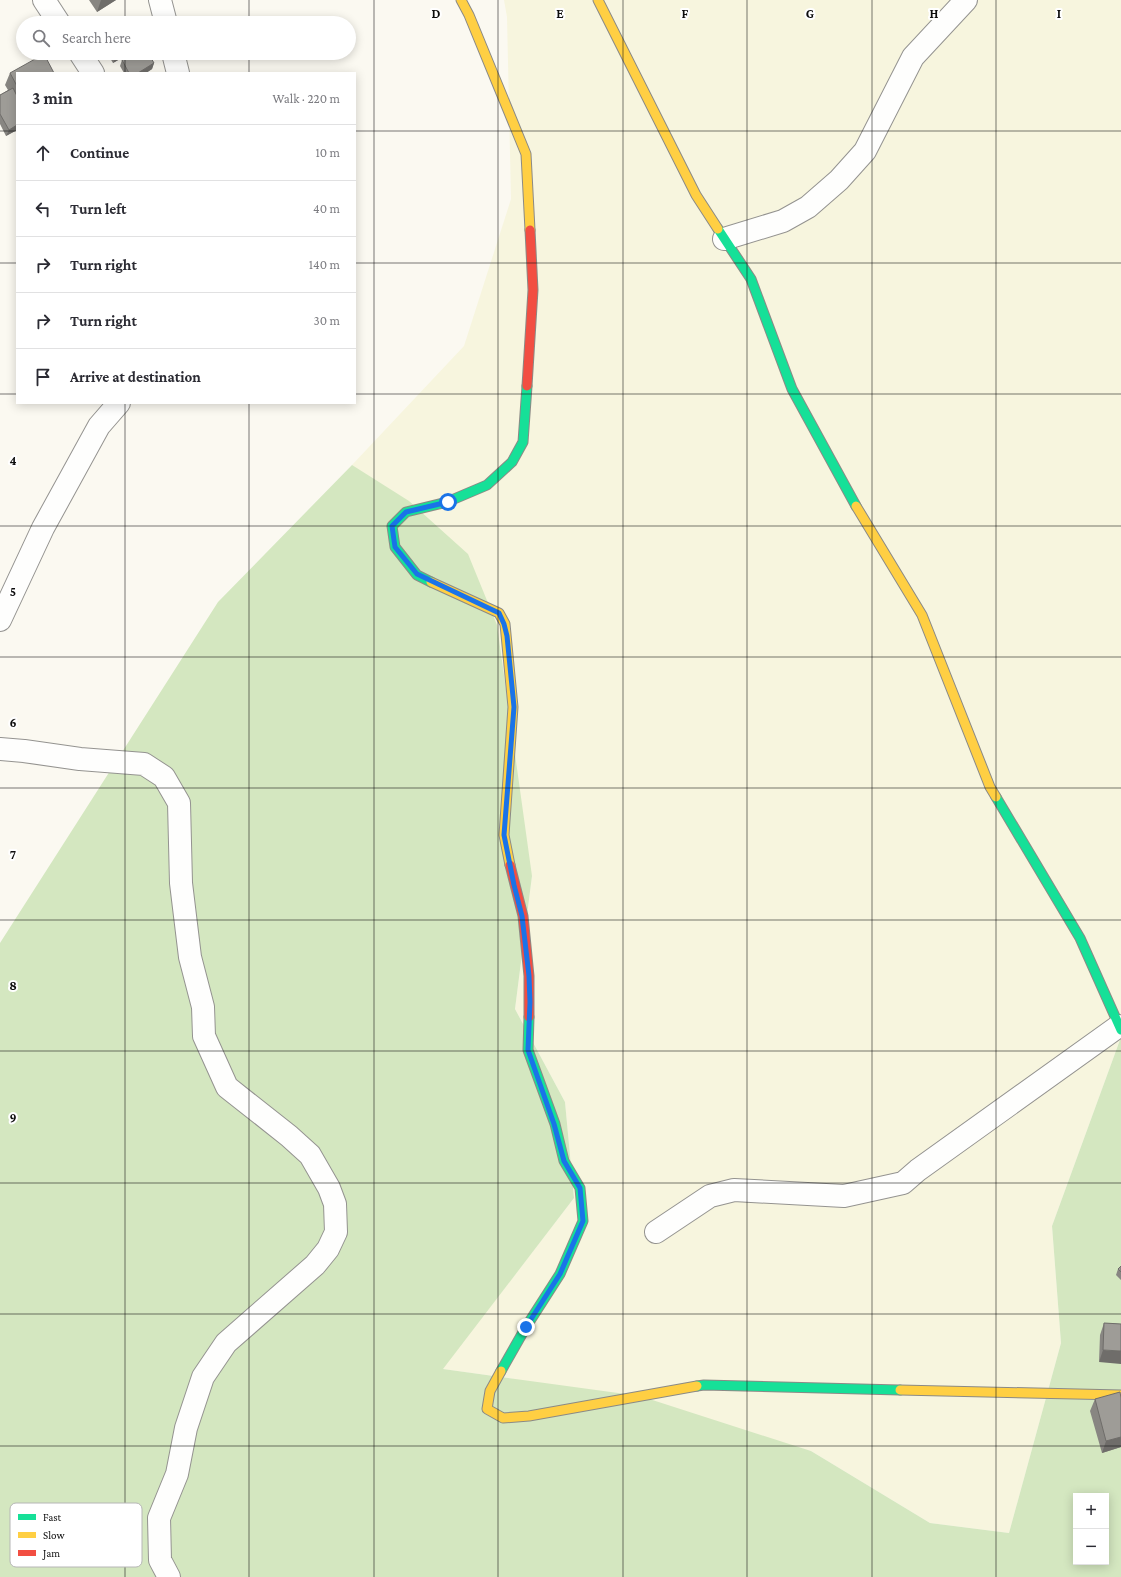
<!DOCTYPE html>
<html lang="en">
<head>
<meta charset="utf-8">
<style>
	:root { --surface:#fff; --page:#f7f7f7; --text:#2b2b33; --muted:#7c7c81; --line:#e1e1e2 }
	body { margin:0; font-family:"Crimson Pro",serif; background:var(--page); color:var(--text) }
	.controls { position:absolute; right:12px; bottom:12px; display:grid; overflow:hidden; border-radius:0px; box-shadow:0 2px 10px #0003 }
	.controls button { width:36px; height:36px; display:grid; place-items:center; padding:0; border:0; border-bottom:1px solid var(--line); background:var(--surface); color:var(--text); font:20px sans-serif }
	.stop { position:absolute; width:12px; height:12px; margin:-9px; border:3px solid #1a73e8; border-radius:50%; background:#fff }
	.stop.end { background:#1a73e8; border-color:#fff; box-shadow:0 1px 4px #0008 }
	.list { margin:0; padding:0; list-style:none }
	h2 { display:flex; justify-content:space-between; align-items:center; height:52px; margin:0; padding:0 16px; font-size:17px }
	h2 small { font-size:13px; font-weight:400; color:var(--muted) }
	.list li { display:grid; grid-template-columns:26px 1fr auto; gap:12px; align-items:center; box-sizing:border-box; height:56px; padding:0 16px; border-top:1px solid var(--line) }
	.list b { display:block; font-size:15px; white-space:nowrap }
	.list em { font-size:13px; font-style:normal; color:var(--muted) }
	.icon { flex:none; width:22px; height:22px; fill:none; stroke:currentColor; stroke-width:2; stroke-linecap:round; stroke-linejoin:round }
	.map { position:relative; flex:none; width:1121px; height:1577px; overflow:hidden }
	.search { position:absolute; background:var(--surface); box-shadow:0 2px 10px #0003; left:16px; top:16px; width:340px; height:44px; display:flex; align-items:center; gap:10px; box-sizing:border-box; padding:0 14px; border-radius:22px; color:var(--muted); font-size:15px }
	.panel { position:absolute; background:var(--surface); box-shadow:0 2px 10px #0003; left:16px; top:72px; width:340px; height:332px; border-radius:0px }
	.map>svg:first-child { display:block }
	.farmland { fill:#f7f5de }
	.forest { fill:#d4e7c0; fill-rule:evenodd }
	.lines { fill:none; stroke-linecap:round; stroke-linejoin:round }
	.street-casing { stroke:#949390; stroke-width:24 }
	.fast-casing { stroke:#8b8a86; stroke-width:11 }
	.slow-casing { stroke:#8b8a86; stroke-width:11 }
	.jam-casing { stroke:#8b8a86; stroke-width:11 }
	.street { stroke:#fefefd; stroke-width:22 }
	.fast { stroke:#16e098; stroke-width:9 }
	.slow { stroke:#ffcf43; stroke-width:9 }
	.jam { stroke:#f24e42; stroke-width:9 }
	.wall { fill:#888682 }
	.shaded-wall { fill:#6f6d6a }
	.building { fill:#9e9c97; stroke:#6f6d6a }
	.route { stroke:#1a73e8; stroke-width:5 }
	.grid { fill:none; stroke:#0d0d0d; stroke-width:1; stroke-opacity:0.55 }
	.key { fill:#fff; stroke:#b6b6b6; stroke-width:1 }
	.key-label { font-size:11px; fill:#0d0d0d }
	.grid-label { font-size:13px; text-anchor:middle; font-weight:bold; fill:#0d0d0d; stroke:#fff; stroke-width:4; stroke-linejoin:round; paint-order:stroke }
</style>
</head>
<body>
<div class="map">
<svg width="1121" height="1577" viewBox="0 0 1121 1577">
	<rect width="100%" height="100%" fill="#fbf9f1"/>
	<!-- farmland -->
	<path class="farmland" d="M504 0H1121V1037L1052 1226 1061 1343 1009 1533 930 1523 811 1451 509 1378 442 1369 574 1198 565 1102 515 1009 532 876 352 465 464 346 511 199 507 17Z"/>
	<!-- forest -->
	<path class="forest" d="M352 465 409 501 468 554 497 625 532 876 515 1009 565 1102 574 1198 443 1369 640 1396 811 1451 930 1523 1009 1533 1061 1343 1052 1226 1121 1037V1577H0V943L218 602ZM1076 1496H1106V1562H1076Z"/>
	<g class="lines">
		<defs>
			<path id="street" d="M44 0 59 23
				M160 0 166 23
				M80 53 93 73
				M173 53 178 73
				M724 239 783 221 808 207 839 180 865 151 913 57 966 0
				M0 620 43 528 99 426 119 403
				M0 749 24 751 80 759 144 764 164 777 179 803 181 883 190 957 203 1007 204 1036 227 1087 289 1136 310 1155 329 1188 335 1204 336 1232 328 1249 315 1265 226 1343 203 1377 186 1428 177 1474 159 1518 160 1560 169 1577
				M656 1232 710 1196 734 1190 844 1196 903 1183 918 1170 1119 1026"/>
			<path id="fast" d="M718 229 751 279 792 389 856 506
				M431 582 417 575 395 547 392 526 406 512 447 502 487 485 512 462 523 442 527 386
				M996 797 1080 938 1121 1030
				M501 1371 526 1327 560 1274 583 1221 580 1188 564 1161 555 1124 528 1050 529 1017
				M697 1386 704 1385 900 1390"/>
			<path id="slow" d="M461 0 469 15 526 154 530 230
				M598 0 696 195 718 229
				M856 506 922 615 990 787 996 797
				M431 582 499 613 505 624 513 707 504 835 510 865
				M501 1371 490 1391 487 1409 503 1418 529 1416 697 1386
				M900 1390 1121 1395"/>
			<path id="jam" d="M527 386 533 290 530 230
				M510 865 523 916 529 976V1017"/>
		</defs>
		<!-- street casing -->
		<use href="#street" class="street-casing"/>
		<!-- fast casing -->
		<use href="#fast" class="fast-casing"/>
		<!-- slow casing -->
		<use href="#slow" class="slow-casing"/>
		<!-- jam casing -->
		<use href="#jam" class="jam-casing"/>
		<!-- street -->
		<use href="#street" class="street"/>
		<!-- fast -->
		<use href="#fast" class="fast"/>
		<!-- slow -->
		<use href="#slow" class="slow"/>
		<!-- jam -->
		<use href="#jam" class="jam"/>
	</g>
	<!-- wall -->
	<path class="wall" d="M89 0H116L97 12Z
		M107 53H130L113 63Z
		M122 60 154 63 152 69 146 73H124L120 66Z
		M10 73H17V130L6 136 0 124V95L8 90 5 85Z
		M1121 1266V1280L1116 1275 1118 1269Z
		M1104 1323 1121 1324 1099 1362 1100 1335Z
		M1121 1398V1447L1102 1453 1090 1411 1095 1399Z"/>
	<!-- shaded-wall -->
	<path class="shaded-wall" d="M101 0H116L97 12Z
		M122 53H130L113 63 116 57Z
		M154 63 152 69 146 73H138Z
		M17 125V130L6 136 9 130Z
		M1103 1350 1121 1351V1364L1099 1362Z
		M1121 1437V1447L1102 1453 1106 1441Z"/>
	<!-- building -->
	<path class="building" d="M113 53H122L116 57Z
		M133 53H148L154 63 138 73H129L122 60Z
		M44 54 54 73H17V86L10 73Z
		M13 88 17 96V125L9 130 0 114V95Z
		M1121 1266V1272L1118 1269Z
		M1104 1323 1121 1324V1351L1103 1350Z
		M1120 1392 1121 1398V1437L1106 1441 1095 1399Z"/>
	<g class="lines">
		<!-- route -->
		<path class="route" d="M448 502 406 512 392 526 395 547 417 574 499 613 504 624 507 636 514 707 504 835 514 885 522 916 529 976 530 1002 528 1050 554 1124 564 1161 580 1188 583 1221 560 1274 526 1327"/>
	</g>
	<!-- grid -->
	<path class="grid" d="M125 0V23M249 0V23M374 0V1577M498 0V1577M623 0V1577M747 0V1577M872 0V1577M996 0V1577M125 53V73M249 53V73M0 131H17M355 131H1121M0 263H17M355 263H1121M0 394H17M355 394H1121M125 403V1577M249 403V1577M0 526H1121M0 657H1121M0 788H1121M0 920H1121M0 1051H1121M0 1183H1121M0 1314H1121M0 1446H1121"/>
	<!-- legend -->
	<rect x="10" y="1503" width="132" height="64" rx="6" class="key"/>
	<rect x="18" y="1514" width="18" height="6" fill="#16e098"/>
	<rect x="18" y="1532" width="18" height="6" fill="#ffcf43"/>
	<rect x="18" y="1550" width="18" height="6" fill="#f24e42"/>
	<g class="key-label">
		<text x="43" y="1521">Fast</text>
		<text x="43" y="1539">Slow</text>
		<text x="43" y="1557">Jam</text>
	</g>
	<g class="grid-label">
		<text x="436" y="18">D</text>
		<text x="560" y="18">E</text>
		<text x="685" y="18">F</text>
		<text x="810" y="18">G</text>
		<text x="934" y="18">H</text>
		<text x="1059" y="18">I</text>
		<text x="13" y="465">4</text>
		<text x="13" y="596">5</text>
		<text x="13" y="727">6</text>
		<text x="13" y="859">7</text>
		<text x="13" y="990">8</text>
		<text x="13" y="1122">9</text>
	</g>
</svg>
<div class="controls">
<button>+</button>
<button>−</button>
</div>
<div class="stop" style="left:448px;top:502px"></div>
<div class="stop end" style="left:526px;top:1327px"></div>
<div class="search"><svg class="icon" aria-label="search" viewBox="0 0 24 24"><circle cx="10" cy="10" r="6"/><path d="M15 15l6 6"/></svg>Search here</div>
<section class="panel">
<h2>3 min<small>Walk · 220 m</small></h2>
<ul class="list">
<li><svg class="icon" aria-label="ahead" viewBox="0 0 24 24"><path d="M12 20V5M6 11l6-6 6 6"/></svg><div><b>Continue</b></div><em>10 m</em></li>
<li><svg class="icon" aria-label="left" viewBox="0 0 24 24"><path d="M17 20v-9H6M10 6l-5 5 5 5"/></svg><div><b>Turn left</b></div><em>40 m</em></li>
<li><svg class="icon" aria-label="right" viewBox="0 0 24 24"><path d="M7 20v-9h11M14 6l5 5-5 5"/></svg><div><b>Turn right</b></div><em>140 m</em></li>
<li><svg class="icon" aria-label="right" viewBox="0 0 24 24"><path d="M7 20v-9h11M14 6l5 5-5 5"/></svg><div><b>Turn right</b></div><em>30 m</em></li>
<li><svg class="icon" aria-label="arrive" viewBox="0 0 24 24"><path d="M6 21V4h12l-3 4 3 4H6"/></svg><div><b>Arrive at destination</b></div></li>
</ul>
</section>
</div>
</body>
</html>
